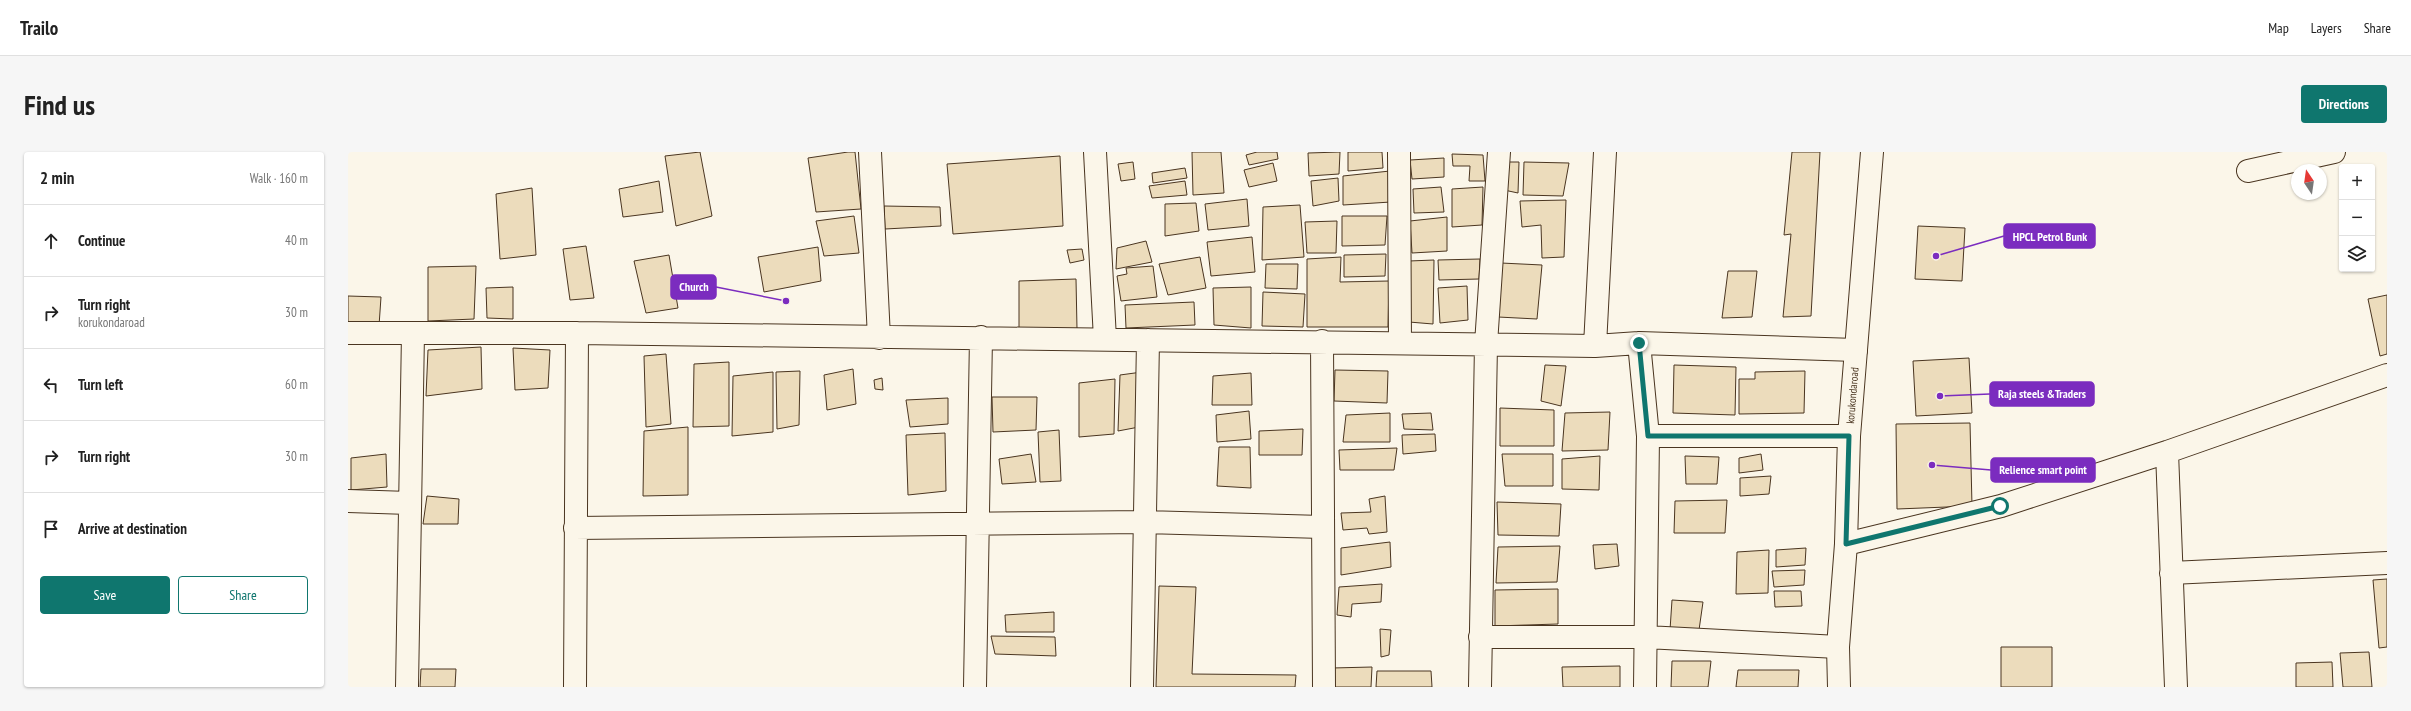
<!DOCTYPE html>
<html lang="en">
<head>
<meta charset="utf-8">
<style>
	:root { --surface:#fff; --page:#f6f6f6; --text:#222; --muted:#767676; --line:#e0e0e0; --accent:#0f766e }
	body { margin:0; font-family:"PT Sans Narrow",sans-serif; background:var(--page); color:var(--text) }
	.controls { position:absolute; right:12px; top:12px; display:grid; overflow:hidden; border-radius:4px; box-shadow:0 1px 3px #0004 }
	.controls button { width:36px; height:36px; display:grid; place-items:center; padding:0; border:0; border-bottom:1px solid var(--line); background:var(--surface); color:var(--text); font:20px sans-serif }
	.compass { position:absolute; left:1943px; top:12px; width:36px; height:36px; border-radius:50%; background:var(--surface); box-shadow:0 1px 3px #0004; rotate:347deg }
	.stop { position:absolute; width:12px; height:12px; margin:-9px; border:3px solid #0f766e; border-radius:50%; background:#fff }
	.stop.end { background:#0f766e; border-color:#fff; box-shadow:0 1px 4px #0008 }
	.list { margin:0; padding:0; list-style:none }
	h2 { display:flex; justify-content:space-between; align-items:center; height:52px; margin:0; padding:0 16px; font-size:17px }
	h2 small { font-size:13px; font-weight:400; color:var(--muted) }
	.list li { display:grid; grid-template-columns:26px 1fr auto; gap:12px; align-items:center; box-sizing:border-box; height:72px; padding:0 16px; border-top:1px solid var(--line) }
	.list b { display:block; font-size:15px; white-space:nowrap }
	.list p { margin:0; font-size:13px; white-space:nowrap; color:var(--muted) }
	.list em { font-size:13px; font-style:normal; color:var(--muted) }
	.actions { display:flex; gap:8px; padding:12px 16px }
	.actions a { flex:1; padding:9px 0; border:1px solid var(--accent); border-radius:4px; text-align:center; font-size:14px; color:var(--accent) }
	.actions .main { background:var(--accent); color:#fff }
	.icon { flex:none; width:22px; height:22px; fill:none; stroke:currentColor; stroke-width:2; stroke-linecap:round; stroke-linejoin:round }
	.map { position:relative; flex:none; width:2039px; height:535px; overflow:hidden; border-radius:4px }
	header { display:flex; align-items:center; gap:24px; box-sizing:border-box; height:56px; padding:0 20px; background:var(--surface); border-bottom:1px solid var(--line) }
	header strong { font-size:19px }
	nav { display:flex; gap:22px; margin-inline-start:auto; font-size:14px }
	.intro { display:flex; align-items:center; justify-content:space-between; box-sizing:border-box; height:96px; padding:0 24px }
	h1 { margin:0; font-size:28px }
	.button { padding:10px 18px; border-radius:4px; background:var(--accent); color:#fff; font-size:14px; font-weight:700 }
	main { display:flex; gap:24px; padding:0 24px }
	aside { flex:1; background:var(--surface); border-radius:4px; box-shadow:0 1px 3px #0004 }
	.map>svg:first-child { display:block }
	.building { fill:#ecdcbc; stroke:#4a3520 }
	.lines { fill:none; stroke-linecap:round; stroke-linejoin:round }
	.minor-casing { stroke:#4a3520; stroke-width:24 }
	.primary-casing { stroke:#4a3520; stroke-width:24 }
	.minor { stroke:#fbf6e9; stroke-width:22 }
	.primary { stroke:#fbf6e9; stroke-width:22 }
	.route { stroke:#0f766e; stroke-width:5 }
	.labels { text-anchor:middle; stroke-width:3; stroke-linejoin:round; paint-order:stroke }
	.street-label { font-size:11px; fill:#4a3520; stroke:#fbf6e9 }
	.leader { fill:none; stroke:#7b2cbf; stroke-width:1.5 }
	.callout-dot { fill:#7b2cbf; stroke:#fbf6e9; stroke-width:1.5 }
	.callout { fill:#7b2cbf; stroke:#7b2cbf; stroke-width:1.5 }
	.callout-label { font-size:12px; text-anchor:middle; font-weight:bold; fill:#fff }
</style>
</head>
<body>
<header>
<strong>Trailo</strong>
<nav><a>Map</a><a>Layers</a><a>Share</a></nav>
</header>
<div class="intro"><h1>Find us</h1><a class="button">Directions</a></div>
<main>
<aside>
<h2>2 min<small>Walk · 160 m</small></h2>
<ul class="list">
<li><svg class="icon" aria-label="ahead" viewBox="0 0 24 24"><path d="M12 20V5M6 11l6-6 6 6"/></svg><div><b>Continue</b></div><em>40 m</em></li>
<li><svg class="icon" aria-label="right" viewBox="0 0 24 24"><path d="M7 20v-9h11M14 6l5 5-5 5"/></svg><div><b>Turn right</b><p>korukondaroad</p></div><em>30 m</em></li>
<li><svg class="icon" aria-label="left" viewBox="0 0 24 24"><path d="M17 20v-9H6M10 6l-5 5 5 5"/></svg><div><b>Turn left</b></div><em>60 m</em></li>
<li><svg class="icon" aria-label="right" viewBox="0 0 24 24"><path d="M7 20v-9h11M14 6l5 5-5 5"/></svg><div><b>Turn right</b></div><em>30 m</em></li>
<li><svg class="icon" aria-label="arrive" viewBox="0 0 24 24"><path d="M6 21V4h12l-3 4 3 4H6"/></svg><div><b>Arrive at destination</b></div></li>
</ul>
<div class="actions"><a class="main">Save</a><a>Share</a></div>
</aside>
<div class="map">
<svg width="2039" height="535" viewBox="0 0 2039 535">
	<rect width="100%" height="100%" fill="#fbf6e9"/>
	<!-- building -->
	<path class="building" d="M352 0 364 64 328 74 317 4Z
		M500 0H507L513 57 468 60 460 6Z
		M844 0H873L876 41 845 43Z
		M909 0H929L930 7 901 13 898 3Z
		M992 0 991 22 961 24 960 1Z
		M1000 0H1034L1035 16 1000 19Z
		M1444 0H1472L1463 164 1435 165 1443 82 1436 83Z
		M1104 2 1135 3 1137 29H1121L1122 14H1105Z
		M712 4 715 74 605 82 599 12Z
		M1096 6V25L1064 27 1062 8Z
		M785 10 787 27 773 29 770 12Z
		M1158 10H1171L1170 41 1156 38Z
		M1176 10 1221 11 1215 44 1175 43Z
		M925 11 929 29 901 35 896 18Z
		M837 16 839 26 805 31 804 21Z
		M1042 19 1043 50 995 53V24Z
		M990 26 991 49 965 54 963 29Z
		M311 29 315 60 275 65 271 37Z
		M837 29 839 43 804 46 801 34Z
		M1093 35 1096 60 1066 61 1065 37Z
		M1135 35 1134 73 1104 75V37Z
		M184 36 188 103 152 107 148 42Z
		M899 47 901 74 860 78 857 52Z
		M1218 48 1216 105 1194 106 1193 73 1174 75 1172 49Z
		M848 51 851 79 817 84V52Z
		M952 53 956 105 914 108 915 55Z
		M536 54 592 55 593 74 537 77Z
		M506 64 511 101 476 104 468 69Z
		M994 64H1039L1037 93 994 94Z
		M1099 65V99L1064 101 1062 69Z
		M989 69 988 101H959L957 70Z
		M1570 74 1617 76 1614 129 1567 127Z
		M904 85 907 120 863 124 859 90Z
		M798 89 804 110 768 117 769 96Z
		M238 94 246 146 222 148 215 97Z
		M470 95 473 129 416 140 410 105Z
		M734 97 736 108 722 111 719 98Z
		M1038 102 1037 124 996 125V103Z
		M321 103 330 156 298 161 286 109Z
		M852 105 858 136 820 143 811 112Z
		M993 105 992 130 1041 129 1040 175H959V107Z
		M1132 107 1131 127 1091 128 1090 108Z
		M1086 108 1085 172 1061 170V109Z
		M1153 111 1194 113 1189 167 1150 165Z
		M918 112H950L949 137 917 136Z
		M128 114 126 167 80 169V115Z
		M805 114 809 145 773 149 769 124 779 122 778 116Z
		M1380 119H1409L1404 165 1374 166Z
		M728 127 729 177H671V129Z
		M1119 134 1120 168 1092 171 1090 136Z
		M165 135V167L139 166 138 136Z
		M903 135V176L866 173 865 136Z
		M915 140 957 142 955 175 914 174Z
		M2039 143V202L2032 204 2020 147Z
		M0 144 33 145 31 174 0 171Z
		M846 150 847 173 778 176 777 153Z
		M133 195 134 237 78 244 80 198Z
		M165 196 202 198 200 236 167 238Z
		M318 202 323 272 298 275 296 204Z
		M1621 206 1624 261 1568 264 1565 209Z
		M381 210V274L345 275 346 212Z
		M1197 213 1218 214 1213 254 1193 249Z
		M1326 213 1388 215 1387 263 1325 261Z
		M505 217 508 252 479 258 476 223Z
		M987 218 1040 219 1039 251 986 249Z
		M452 219 451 273 429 277 428 220Z
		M1457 219 1456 261 1391 262V227H1407V220Z
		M425 220V280L384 284 385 224Z
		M794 220 791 275 770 279 772 223Z
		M903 221 904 253H864L865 224Z
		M534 226 535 238 527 237 526 228Z
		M767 227 766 282 731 285V231Z
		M644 245H689L688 278 645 280Z
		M600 246V272L562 275 558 248Z
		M1152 256 1206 258V294H1152Z
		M901 259 903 287 869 290 868 263Z
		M1262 260 1260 298 1214 299 1217 261Z
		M1042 261V290H995L998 263Z
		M1083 261 1085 278 1056 277 1054 262Z
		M1622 271 1624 354 1549 357 1548 272Z
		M340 275V343L295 344 296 279Z
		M955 277 954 303H911V279Z
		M711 278 713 329 692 330 690 280Z
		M597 281 598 339 560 343 558 283Z
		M1087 282 1088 299 1055 302 1054 283Z
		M871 295H902L903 336 869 334Z
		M1049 296 1046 318H992L991 298Z
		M38 302 39 335 3 338V306Z
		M683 302 688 330 654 332 651 307Z
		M1154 302H1205V334H1157Z
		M1413 302 1415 318 1391 321V306Z
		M1252 304 1251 338 1214 337V307Z
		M1337 304 1371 305 1369 332H1338Z
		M1423 324 1421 342 1392 344V326Z
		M79 344 111 347 110 372H75Z
		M1037 344 1039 380 1021 382 1019 376 995 378 993 361 1023 360 1021 347Z
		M1379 348 1377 381H1326L1327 349Z
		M1149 350 1213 352 1211 384 1150 383Z
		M1042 390 1043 415 993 423V396Z
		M1269 392 1271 414 1247 417 1245 393Z
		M1212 394 1209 430 1148 431 1150 395Z
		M1458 396 1457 413 1428 415V398Z
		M1421 398 1420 441 1388 442 1389 400Z
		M1457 418 1456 433 1426 435 1424 419Z
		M2039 427V495L2031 496 2025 428Z
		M1034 432 1033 450 1004 452 1003 465 989 463 991 435Z
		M811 434 848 435 844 522 948 523 947 535H808Z
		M1210 437V472L1147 474V438Z
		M1426 439H1453L1454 454 1427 455Z
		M1324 448 1355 450 1351 478H1322Z
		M706 460V480H658L657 463Z
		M1032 477 1043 478 1041 503 1033 505Z
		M643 484 707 485 708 504 647 502Z
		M1653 495H1704V535H1653Z
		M2021 500 2024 535H1995L1992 501Z
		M1324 509H1363L1360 535H1323Z
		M1984 510 1985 535H1948V511Z
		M1272 514V535H1215L1214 515Z
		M1024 515 1023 535H985L984 516Z
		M73 517H108L107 535H72Z
		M1390 518H1451L1450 535H1388Z
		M1029 519H1083L1084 535H1028Z"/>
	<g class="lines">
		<defs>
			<path id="minor" d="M522 0 531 186
				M747 0 757 187
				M1051 0 1052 191
				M1900 19 1986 0
				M0 181H229L1247 194 1291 191 1508 198
				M974 189 976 535
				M1291 191 1300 284 1297 535
				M1247 194 1257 0
				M1300 284H1501
				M1819 300 1828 535
				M0 349 61 351
				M227 376 796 370 974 375
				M1498 392 1653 354 1819 300 2039 223
				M1823 421 2039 411
				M1132 485H1298L1490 495
				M59 535 65 181
				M227 535 229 181
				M627 535 633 185
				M794 535 800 188
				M1132 535 1138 192 1151 0"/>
			<g id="primary">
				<path id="s1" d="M1491 535 1490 495 1498 392 1501 284 1524 0"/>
			</g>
		</defs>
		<!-- minor casing -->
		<use href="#minor" class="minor-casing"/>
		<!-- primary casing -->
		<use href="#primary" class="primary-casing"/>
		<!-- minor -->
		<use href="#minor" class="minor"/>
		<!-- primary -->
		<use href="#primary" class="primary"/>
	</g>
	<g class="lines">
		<!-- route -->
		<path class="route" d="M1291 191 1300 284H1501L1498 392 1652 354"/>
	</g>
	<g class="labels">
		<!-- street labels -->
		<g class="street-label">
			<text dy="4" stroke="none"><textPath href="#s1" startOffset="292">korukondaroad</textPath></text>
		</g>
	</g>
	<!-- callouts -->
	<path class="leader" d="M1588 104L1656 84M438 149L368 135M1592 244L1642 242M1584 313L1643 318"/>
	<g class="callout-dot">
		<circle cx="1588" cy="104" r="4"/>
		<circle cx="438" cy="149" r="4"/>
		<circle cx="1592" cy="244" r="4"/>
		<circle cx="1584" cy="313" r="4"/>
	</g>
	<g class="callout">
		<rect x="1656" y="72" width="91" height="24" rx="4"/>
		<rect x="323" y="123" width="45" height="24" rx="4"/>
		<rect x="1642" y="230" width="104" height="24" rx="4"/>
		<rect x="1643" y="306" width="104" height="24" rx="4"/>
	</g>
	<g class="callout-label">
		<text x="1702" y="89">HPCL Petrol Bunk</text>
		<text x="346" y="139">Church</text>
		<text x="1694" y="246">Raja steels &amp;Traders</text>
		<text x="1695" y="322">Relience smart point</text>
	</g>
</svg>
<div class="controls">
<button>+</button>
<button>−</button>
<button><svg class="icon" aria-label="layers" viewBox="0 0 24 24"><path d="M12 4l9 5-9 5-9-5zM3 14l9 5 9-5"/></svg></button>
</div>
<svg class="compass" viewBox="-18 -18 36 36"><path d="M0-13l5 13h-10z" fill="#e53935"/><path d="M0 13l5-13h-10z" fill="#767676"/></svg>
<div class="stop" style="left:1652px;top:354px"></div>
<div class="stop end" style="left:1291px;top:191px"></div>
</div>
</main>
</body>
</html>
